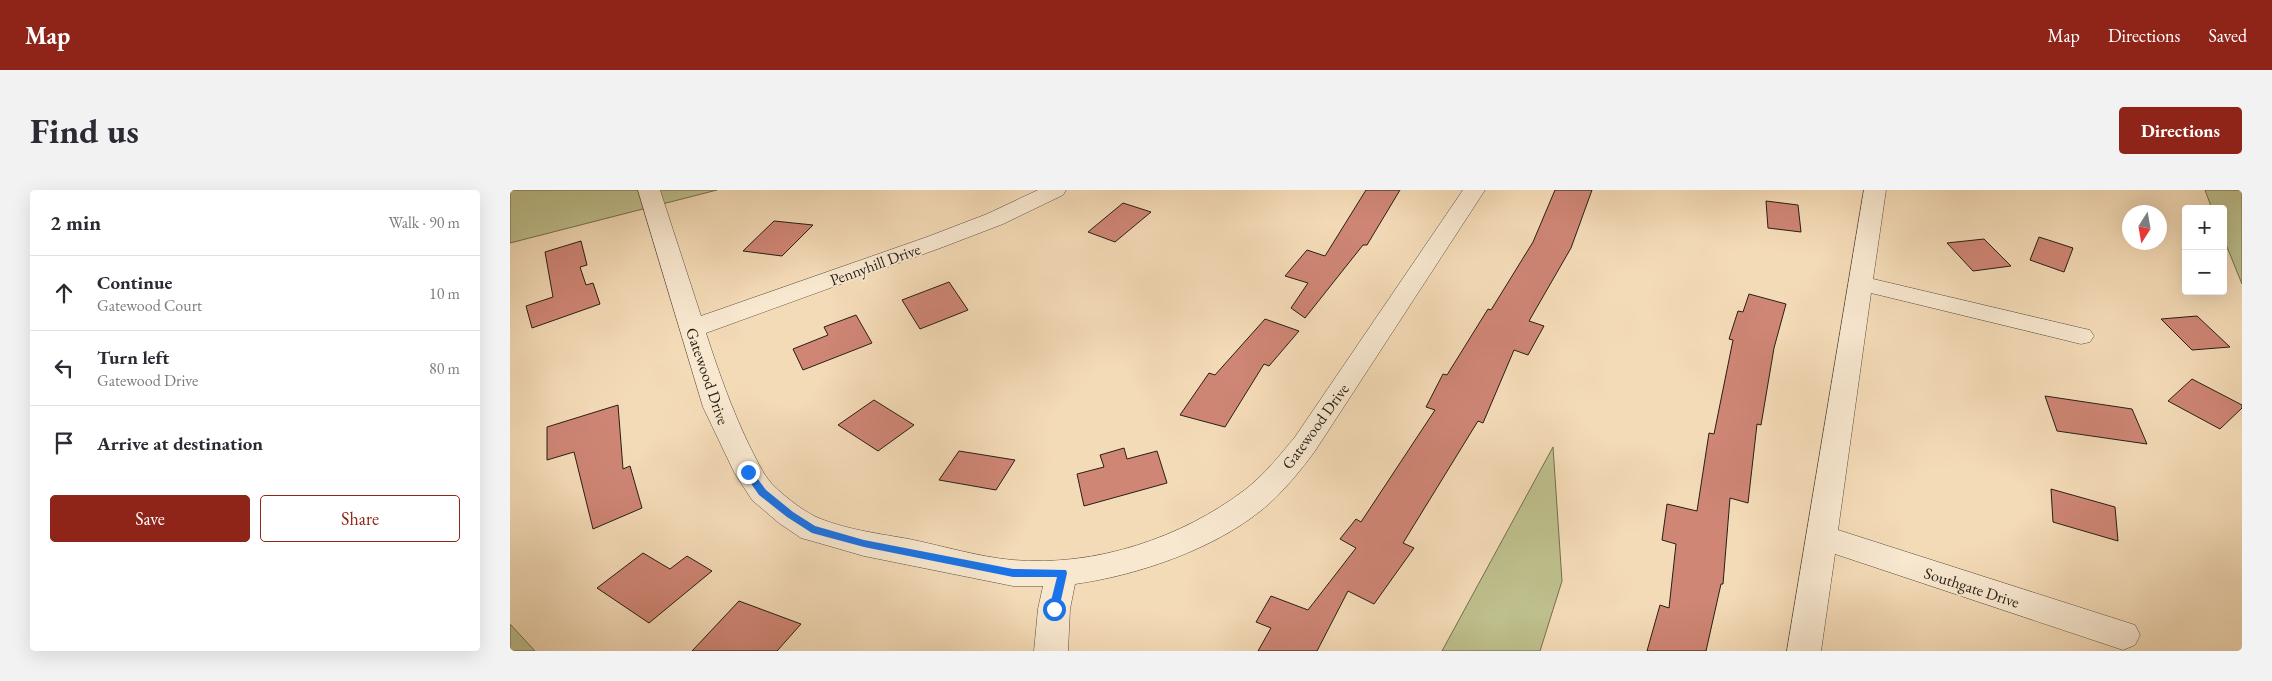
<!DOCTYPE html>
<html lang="en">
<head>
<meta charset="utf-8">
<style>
	:root { --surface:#fff; --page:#f2f2f3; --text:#2b2b33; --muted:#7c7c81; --line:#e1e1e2; --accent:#8f2418 }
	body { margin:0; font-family:"EB Garamond",serif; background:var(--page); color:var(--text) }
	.controls { position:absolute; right:15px; top:15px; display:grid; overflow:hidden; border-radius:5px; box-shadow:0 5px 20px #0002 }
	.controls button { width:45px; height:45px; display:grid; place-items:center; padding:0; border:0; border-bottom:1px solid var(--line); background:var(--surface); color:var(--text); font:25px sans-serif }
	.compass { position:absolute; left:1612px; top:15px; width:45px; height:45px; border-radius:50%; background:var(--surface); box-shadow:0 5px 20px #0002; rotate:191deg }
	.stop { position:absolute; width:15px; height:15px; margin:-11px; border:4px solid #1a73e8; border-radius:50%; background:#fff }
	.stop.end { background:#1a73e8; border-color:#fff; box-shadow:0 1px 5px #0008 }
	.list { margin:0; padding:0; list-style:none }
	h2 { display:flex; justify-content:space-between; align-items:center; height:65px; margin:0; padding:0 20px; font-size:21px }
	h2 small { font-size:16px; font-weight:400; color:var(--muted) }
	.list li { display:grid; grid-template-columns:32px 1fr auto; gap:15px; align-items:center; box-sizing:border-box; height:75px; padding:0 20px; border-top:1px solid var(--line) }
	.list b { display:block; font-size:19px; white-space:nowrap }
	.list p { margin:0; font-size:16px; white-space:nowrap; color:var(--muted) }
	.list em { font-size:16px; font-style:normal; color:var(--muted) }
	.actions { display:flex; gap:10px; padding:15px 20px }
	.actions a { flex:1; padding:11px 0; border:1px solid var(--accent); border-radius:5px; text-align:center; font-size:18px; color:var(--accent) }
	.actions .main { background:var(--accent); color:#fff }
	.icon { flex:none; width:28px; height:28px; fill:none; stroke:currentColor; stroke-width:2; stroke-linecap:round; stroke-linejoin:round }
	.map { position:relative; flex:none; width:1732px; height:461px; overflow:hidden; border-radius:5px }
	header { display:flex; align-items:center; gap:30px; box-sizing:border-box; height:70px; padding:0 25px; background:var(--accent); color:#fff }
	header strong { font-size:24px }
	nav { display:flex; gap:28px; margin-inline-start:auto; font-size:18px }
	.intro { display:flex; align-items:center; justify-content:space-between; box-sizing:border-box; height:120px; padding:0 30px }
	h1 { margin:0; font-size:35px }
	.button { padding:12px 22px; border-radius:5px; background:var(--accent); color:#fff; font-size:18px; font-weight:700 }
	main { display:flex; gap:30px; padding:0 30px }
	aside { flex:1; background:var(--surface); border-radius:5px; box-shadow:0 5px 20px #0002 }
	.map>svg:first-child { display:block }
	.green { fill:#bec08d; stroke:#726f51 }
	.building { fill:#cf8675; stroke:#271e15 }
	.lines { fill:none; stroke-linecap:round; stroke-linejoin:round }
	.minor-casing { stroke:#5a4d3e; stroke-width:1 }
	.minor { fill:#f8e8d0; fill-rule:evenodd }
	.route { fill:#1a73e8 }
	.labels { text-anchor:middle; stroke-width:4; stroke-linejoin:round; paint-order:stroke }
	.street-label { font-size:16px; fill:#271e15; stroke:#f8e8d0 }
</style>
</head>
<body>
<header>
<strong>Map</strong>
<nav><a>Map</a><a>Directions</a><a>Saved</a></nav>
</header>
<div class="intro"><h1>Find us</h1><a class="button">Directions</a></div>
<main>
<aside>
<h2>2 min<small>Walk · 90 m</small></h2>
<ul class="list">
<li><svg class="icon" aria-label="ahead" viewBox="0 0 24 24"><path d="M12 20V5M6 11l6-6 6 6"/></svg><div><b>Continue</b><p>Gatewood Court</p></div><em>10 m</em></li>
<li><svg class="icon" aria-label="left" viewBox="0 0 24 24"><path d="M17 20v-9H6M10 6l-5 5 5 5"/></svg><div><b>Turn left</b><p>Gatewood Drive</p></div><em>80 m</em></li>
<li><svg class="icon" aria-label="arrive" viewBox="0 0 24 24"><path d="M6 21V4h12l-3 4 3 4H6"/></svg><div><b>Arrive at destination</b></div></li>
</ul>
<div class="actions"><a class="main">Save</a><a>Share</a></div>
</aside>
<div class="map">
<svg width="1732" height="461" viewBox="0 0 1732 461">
	<rect width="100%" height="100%" fill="#f4dbb7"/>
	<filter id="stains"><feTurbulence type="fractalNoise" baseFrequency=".004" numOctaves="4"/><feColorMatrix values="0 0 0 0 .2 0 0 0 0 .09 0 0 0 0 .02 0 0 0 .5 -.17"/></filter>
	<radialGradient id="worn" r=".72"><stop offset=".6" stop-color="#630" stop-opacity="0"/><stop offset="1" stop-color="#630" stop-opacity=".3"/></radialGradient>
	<!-- green -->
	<path class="green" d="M0 0H207L0 53Z
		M1695 0H1732V94L1713 47V19H1702Z
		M1043 257 1052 391 1030 461H932Z
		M0 434 25 461H0Z"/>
	<!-- building -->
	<path class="building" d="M856 0H890L857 55H853L795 128 781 118 798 93 775 86 797 60 815 66Z
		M1045 0H1082L1061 58 1019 131 1034 136 1018 165 1004 160 973 233 968 231 893 353 904 358 864 414 838 401 807 461H748L761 438 746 432 761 406 798 420 846 358 830 349 846 329 851 332 925 220 916 217 933 184 937 185 978 119 981 120 1023 52Z
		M1256 11 1288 15 1291 42 1258 38Z
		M613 13 641 22 605 52 578 42Z
		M264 31 303 35 272 66 233 61Z
		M1529 47 1563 58 1554 82 1520 70Z
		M1474 49 1501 76 1463 81 1437 53Z
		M71 51 77 75 70 77 76 95 83 93 90 114 22 138 16 116 43 107 35 62Z
		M439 92 458 120 410 139 392 110Z
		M1239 104 1276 114 1264 158 1251 235 1247 234 1238 313 1220 308 1213 394H1211L1196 461H1137L1150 415 1159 418 1166 354 1152 350 1157 314 1187 321 1199 243 1204 244 1223 150 1219 149 1228 121 1233 122Z
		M346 125 362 153 293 180 283 159 318 145 314 137Z
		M1687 126 1720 157 1682 160 1651 129Z
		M755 129 789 141 759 176 754 174 715 237 670 225 699 183 705 185Z
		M1682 189 1732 215V218L1710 239 1658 211Z
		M1535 206 1622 219 1637 254 1547 241Z
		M364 210 404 235 368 261 328 235Z
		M108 215 113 279 120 276 132 318 83 339 64 262 37 270V237Z
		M614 258 617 269 647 261 657 293 574 316 567 284 594 277 590 265Z
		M449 261 505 270 486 300 429 290Z
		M1541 299 1605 317 1608 351 1543 332Z
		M133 363 160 379 177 366 202 381 139 433 87 398Z
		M229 411 291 434 267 461H182Z"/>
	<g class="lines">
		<defs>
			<path id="minor" d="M128 0H150L191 126 417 47 477 24 528 0H556L553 5 493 34 433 57 196 143C209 183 221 217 239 255 246 268 252 283 262 294 275 307 295 323 311 329 339 340 371 344 399 349 433 356 469 367 503 370 585 377 672 348 736 299 755 284 770 265 785 247L953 0H975L805 261C791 280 777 297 760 313 711 357 630 385 565 394L560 419 558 461H524L528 419 533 396H503L354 366 302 351 291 348 269 333 242 310 224 282 193 217Z
				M1354 0H1376L1363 89 1571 138 1580 140 1584 146 1580 152 1571 154 1361 103 1328 340 1625 435 1630 445 1625 455 1613 460 1325 364 1311 461H1277Z"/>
		</defs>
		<!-- minor casing -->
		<use href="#minor" class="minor-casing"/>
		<!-- minor -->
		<use href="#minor" class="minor"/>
	</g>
	<!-- route -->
	<path class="route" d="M238 279 241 280 256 300 283 322 305 336 354 350 503 379 556 380 557 383 549 419 544 423 539 419 547 387H503L354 357 302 343 277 327 249 305 233 282Z"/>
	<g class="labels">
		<!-- street labels -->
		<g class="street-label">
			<text transform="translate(365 74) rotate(-20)" y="6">Pennyhill Drive</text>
			<text transform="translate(198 186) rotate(71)" y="6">Gatewood Drive</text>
			<text transform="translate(805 236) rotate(-54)" y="6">Gatewood Drive</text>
			<text transform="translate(1462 397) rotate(18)" y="6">Southgate Drive</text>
		</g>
	</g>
	<rect width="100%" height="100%" filter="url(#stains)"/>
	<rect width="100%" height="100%" fill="url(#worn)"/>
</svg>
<div class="controls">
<button>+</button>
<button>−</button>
</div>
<svg class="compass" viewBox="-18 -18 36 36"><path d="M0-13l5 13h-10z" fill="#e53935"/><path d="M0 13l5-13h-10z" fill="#7c7c81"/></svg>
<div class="stop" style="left:544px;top:419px"></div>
<div class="stop end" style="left:238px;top:282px"></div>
</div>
</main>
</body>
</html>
